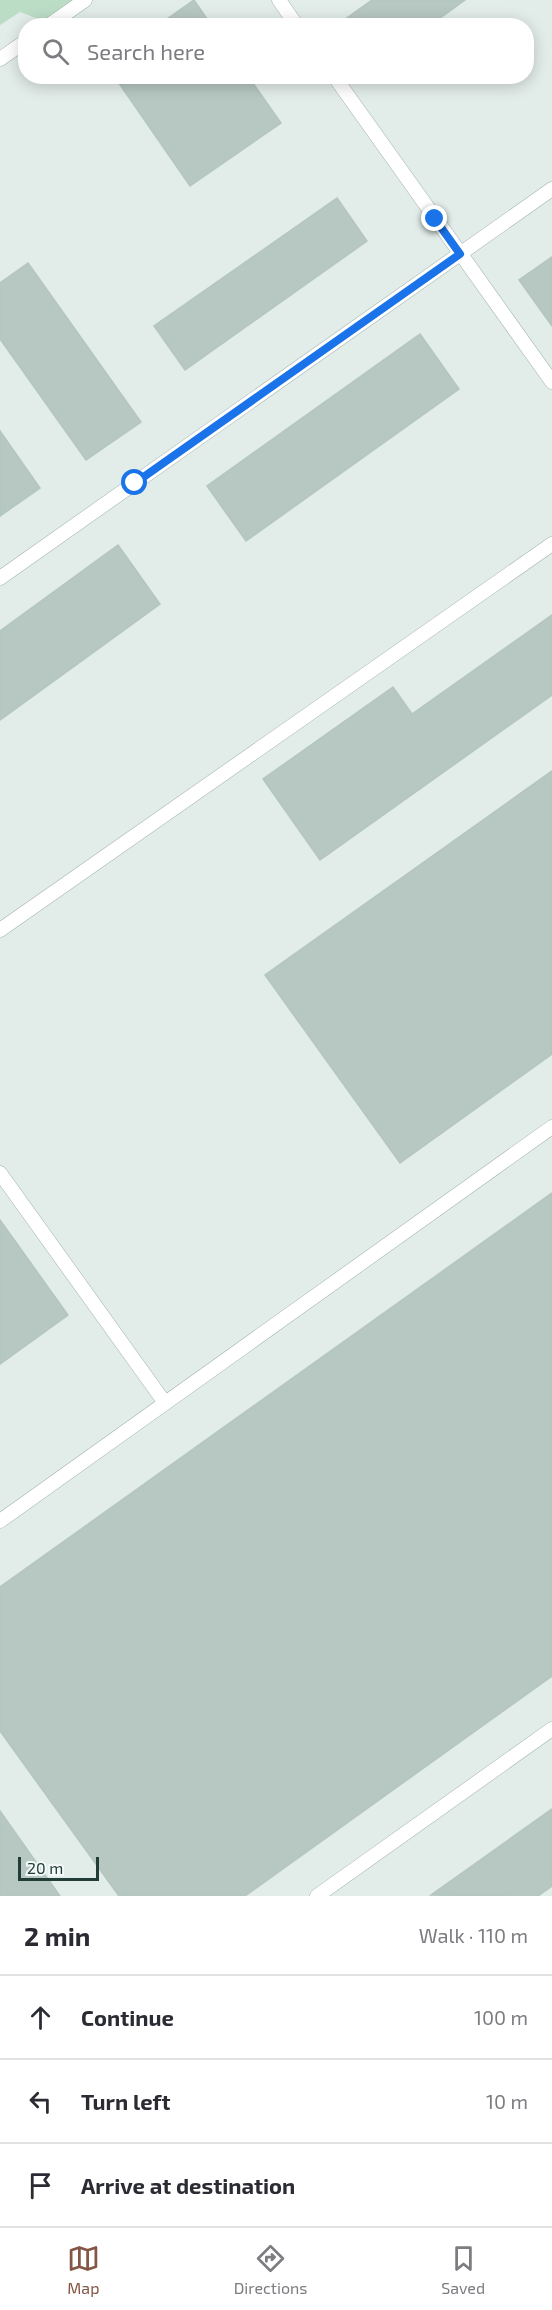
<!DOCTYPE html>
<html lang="en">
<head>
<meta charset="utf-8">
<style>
	:root { --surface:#fff; --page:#f7f7f7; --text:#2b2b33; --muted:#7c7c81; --line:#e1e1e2; --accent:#855645 }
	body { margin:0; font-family:"Exo 2",sans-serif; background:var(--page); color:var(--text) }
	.scale { position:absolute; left:18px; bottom:15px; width:81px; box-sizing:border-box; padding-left:6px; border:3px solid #223d38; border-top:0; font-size:16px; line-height:21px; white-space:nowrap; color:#223d38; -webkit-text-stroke:4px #f2f9f6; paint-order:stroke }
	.stop { position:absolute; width:18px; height:18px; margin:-14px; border:4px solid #1a73e8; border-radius:50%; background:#fff }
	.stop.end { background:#1a73e8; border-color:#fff; box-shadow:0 2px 6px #0008 }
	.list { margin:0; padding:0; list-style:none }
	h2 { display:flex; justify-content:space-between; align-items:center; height:78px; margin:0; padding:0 24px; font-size:26px }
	h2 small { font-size:20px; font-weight:400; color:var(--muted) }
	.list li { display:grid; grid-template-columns:39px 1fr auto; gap:18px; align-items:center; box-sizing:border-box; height:84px; padding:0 24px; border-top:2px solid var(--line) }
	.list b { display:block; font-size:22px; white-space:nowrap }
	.list em { font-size:20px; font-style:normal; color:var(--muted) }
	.icon { flex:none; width:33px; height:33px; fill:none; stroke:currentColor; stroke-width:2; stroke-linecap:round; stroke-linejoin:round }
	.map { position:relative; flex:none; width:552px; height:1896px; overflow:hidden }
	.search { position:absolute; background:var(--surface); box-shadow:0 3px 15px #0003; left:18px; right:18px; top:18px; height:66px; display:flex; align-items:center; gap:15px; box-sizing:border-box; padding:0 21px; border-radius:24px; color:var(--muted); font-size:22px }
	.sheet { height:330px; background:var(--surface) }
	nav { display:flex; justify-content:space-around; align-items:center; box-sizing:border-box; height:84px; border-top:2px solid var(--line); background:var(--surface); font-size:16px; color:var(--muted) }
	nav a { display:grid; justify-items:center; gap:3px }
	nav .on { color:var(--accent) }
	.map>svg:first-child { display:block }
	.green { fill:#bbddc6 }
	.building { fill:#b7c7c1; stroke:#b4c6c0; stroke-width:1.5 }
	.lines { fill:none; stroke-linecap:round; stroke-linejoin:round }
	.service-casing { stroke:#a5b4b0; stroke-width:15 }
	.service { stroke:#fff; stroke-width:14 }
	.route { stroke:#1a73e8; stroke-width:8 }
</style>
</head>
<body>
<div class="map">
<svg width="552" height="1896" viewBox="0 0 552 1896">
	<rect width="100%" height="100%" fill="#e2ece8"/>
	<!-- green -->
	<path class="green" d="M0 0H74L44 21 20 12 0 25Z"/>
	<!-- building -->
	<path class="building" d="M194 0 212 26H157Z
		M372 0H465L429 26H342L340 23Z
		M114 76H248L281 123 190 186Z
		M337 198 367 241 185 370 154 326Z
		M552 257V326L519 280Z
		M28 263 141 422 86 460 0 339V283Z
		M420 334 459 389 246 541 207 486Z
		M0 431 40 488 0 516Z
		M118 545 160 604 0 720V631Z
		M552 615V695L320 860 263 779 393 687 412 714Z
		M552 771V1054L400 1163 265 975Z
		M552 1193V1676L245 1896H119L0 1731V1587Z
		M0 1220 68 1315 0 1364Z
		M552 1809V1886L538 1896 431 1895Z
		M0 1811 60 1896H0Z"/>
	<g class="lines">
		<defs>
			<path id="service" d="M279 0 297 26
				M48 26 85 0
				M0 59 26 41
				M334 76 552 382
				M0 578 552 189
				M0 930 552 544
				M0 1173 165 1403
				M0 1521 552 1127
				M317 1896 552 1729"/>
		</defs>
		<!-- service casing -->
		<use href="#service" class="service-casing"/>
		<!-- service -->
		<use href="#service" class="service"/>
	</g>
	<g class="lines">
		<!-- route -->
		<path class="route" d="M135 483 460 254 435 219"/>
	</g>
</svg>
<div class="scale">20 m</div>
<div class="stop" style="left:135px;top:483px"></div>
<div class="stop end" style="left:435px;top:219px"></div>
<div class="search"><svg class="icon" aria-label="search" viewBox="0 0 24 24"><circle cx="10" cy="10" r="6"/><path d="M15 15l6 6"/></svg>Search here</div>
</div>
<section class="sheet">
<h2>2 min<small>Walk · 110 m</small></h2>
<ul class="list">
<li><svg class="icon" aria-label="ahead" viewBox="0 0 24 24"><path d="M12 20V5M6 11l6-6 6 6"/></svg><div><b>Continue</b></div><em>100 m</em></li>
<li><svg class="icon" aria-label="left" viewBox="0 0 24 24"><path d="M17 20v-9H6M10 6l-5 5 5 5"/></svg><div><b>Turn left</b></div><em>10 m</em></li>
<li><svg class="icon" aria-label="arrive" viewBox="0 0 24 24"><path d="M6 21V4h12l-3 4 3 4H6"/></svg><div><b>Arrive at destination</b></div></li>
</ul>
</section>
<nav>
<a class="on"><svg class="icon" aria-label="map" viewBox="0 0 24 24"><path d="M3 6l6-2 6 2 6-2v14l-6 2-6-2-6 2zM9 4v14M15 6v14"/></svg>Map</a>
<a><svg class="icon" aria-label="directions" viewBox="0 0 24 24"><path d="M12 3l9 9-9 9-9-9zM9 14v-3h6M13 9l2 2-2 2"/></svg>Directions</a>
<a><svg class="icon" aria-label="saved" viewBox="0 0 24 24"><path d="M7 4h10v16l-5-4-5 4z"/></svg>Saved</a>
</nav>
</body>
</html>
